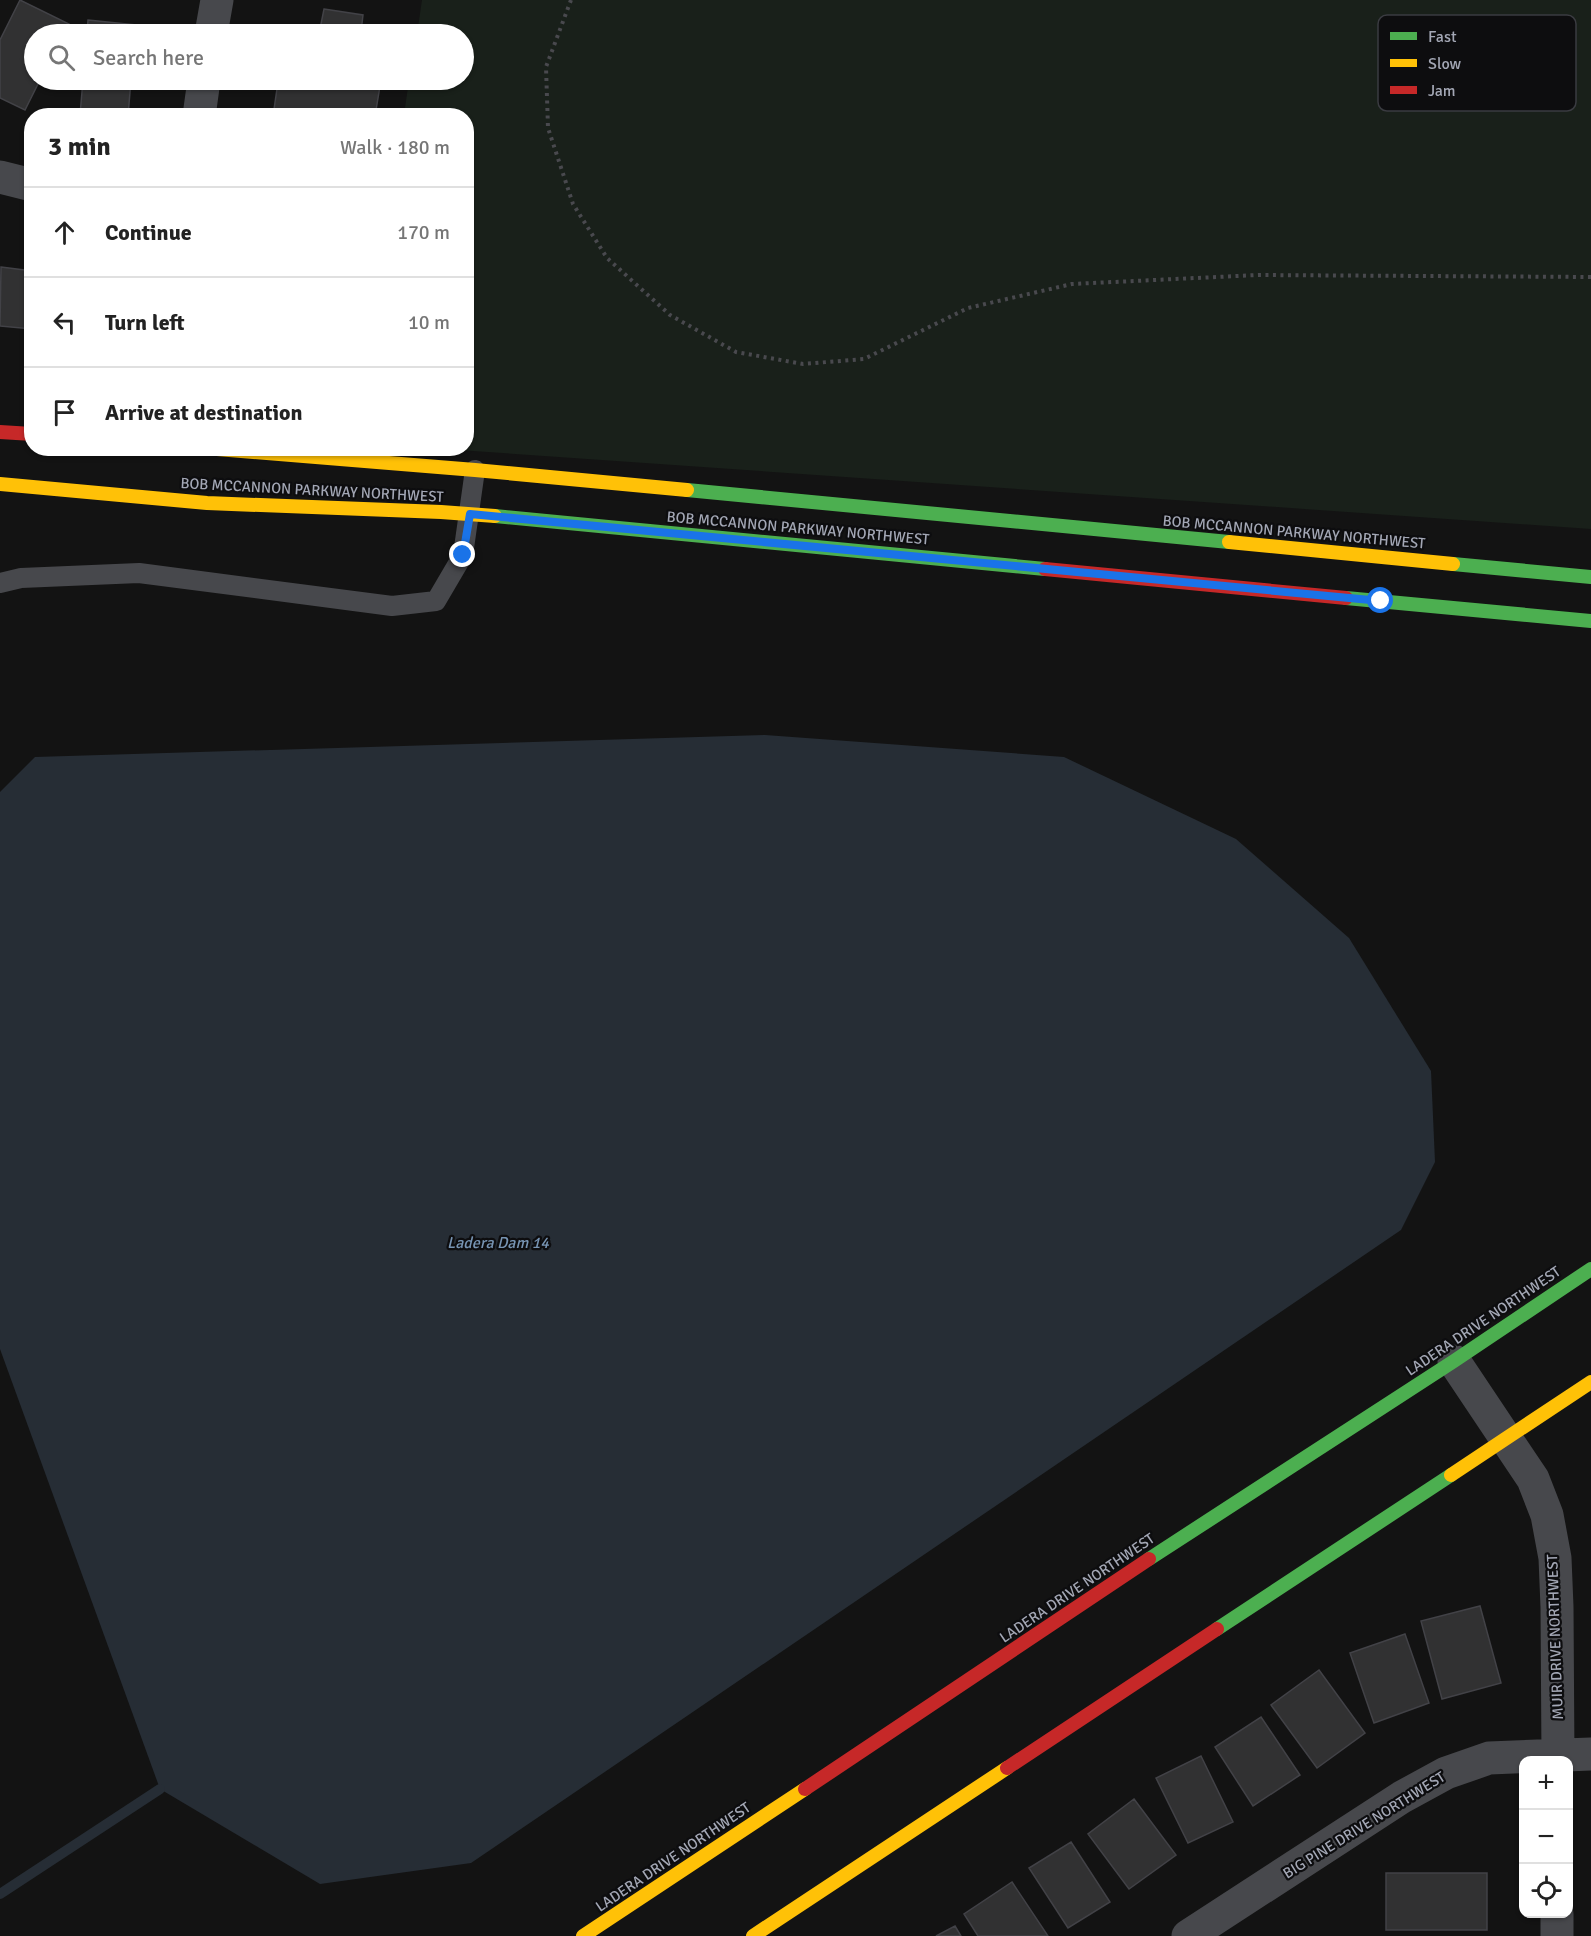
<!DOCTYPE html>
<html lang="en">
<head>
<meta charset="utf-8">
<style>
	:root { --surface:#fff; --page:#f6f6f6; --text:#222; --muted:#767676; --line:#e0e0e0 }
	body { margin:0; font-family:Signika,sans-serif; background:var(--page); color:var(--text) }
	.controls { position:absolute; right:18px; bottom:18px; display:grid; overflow:hidden; border-radius:12px; box-shadow:0 2px 4px #0004 }
	.controls button { width:54px; height:54px; display:grid; place-items:center; padding:0; border:0; border-bottom:2px solid var(--line); background:var(--surface); color:var(--text); font:30px sans-serif }
	.stop { position:absolute; width:18px; height:18px; margin:-14px; border:4px solid #1a73e8; border-radius:50%; background:#fff }
	.stop.end { background:#1a73e8; border-color:#fff; box-shadow:0 2px 6px #0008 }
	.list { margin:0; padding:0; list-style:none }
	h2 { display:flex; justify-content:space-between; align-items:center; height:78px; margin:0; padding:0 24px; font-size:26px }
	h2 small { font-size:20px; font-weight:400; color:var(--muted) }
	.list li { display:grid; grid-template-columns:39px 1fr auto; gap:18px; align-items:center; box-sizing:border-box; height:90px; padding:0 24px; border-top:2px solid var(--line) }
	.list b { display:block; font-size:22px; white-space:nowrap }
	.list em { font-size:20px; font-style:normal; color:var(--muted) }
	.icon { flex:none; width:33px; height:33px; fill:none; stroke:currentColor; stroke-width:2; stroke-linecap:round; stroke-linejoin:round }
	.map { position:relative; flex:none; width:1591px; height:1936px; overflow:hidden }
	.search { position:absolute; background:var(--surface); box-shadow:0 2px 4px #0004; left:24px; top:24px; width:450px; height:66px; display:flex; align-items:center; gap:15px; box-sizing:border-box; padding:0 21px; border-radius:33px; color:var(--muted); font-size:22px }
	.panel { position:absolute; background:var(--surface); box-shadow:0 2px 4px #0004; left:24px; top:108px; width:450px; height:348px; border-radius:24px }
	.map>svg:first-child { display:block }
	.green { fill:#19201a }
	.water { fill:#262d35 }
	.lines { fill:none; stroke-linecap:round; stroke-linejoin:round }
	.stream { stroke:#262d35; stroke-width:10 }
	.building { fill:#313132; stroke:#424247; stroke-width:1.5 }
	.path { stroke:#49494e; stroke-width:4; stroke-dasharray:3 4.5; stroke-linecap:butt }
	.lane { stroke:#47484c; stroke-width:20 }
	.street { stroke:#47484c; stroke-width:33 }
	.fast { stroke:#4caf50; stroke-width:14 }
	.slow { stroke:#ffc107; stroke-width:14 }
	.jam { stroke:#c62828; stroke-width:14 }
	.route { stroke:#1a73e8; stroke-width:8 }
	.labels { text-anchor:middle; stroke-width:4.5; stroke-linejoin:round; paint-order:stroke }
	.street-label { font-size:15px; fill:#a3a7b5; stroke:#0d0d0f }
	.water-label { font-size:16px; font-style:italic; fill:#7794b3; stroke:#0d0d0f }
	.key { fill:#0d0d0f; stroke:#3a3b41; stroke-width:1.5 }
	.key-label { font-size:16px; fill:#a3a7b5 }
</style>
</head>
<body>
<div class="map">
<svg width="1591" height="1936" viewBox="0 0 1591 1936">
	<rect width="100%" height="100%" fill="#131313"/>
	<!-- green -->
	<path class="green" d="M422 0H1591V529L444 449 466 448V116L404 115 409 80H464V34H417Z"/>
	<!-- water -->
	<path class="water" d="M765 735 1064 757 1236 839 1349 938 1431 1071 1435 1162 1401 1230 471 1863 320 1884 160 1789 0 1349V792L35 757Z"/>
	<g class="lines">
		<!-- stream -->
		<path class="stream" d="M0 1894 160 1789"/>
	</g>
	<!-- building -->
	<path class="building" d="M20 0 69 24 63 34H34V80H40L25 110 0 98V40Z
		M324 9 363 15 361 32 374 34H291L292 25 320 29Z
		M88 20 136 25 135 34H87Z
		M83 80H131L128 116 80 115Z
		M308 80H381L375 116H273L278 82 307 87Z
		M1 267 32 271V329L0 326Z
		M1480 1606 1501 1683 1442 1699 1421 1621Z
		M1405 1634 1429 1703 1374 1723 1350 1653Z
		M1319 1670 1365 1733 1317 1768 1271 1705Z
		M1261 1717 1300 1775 1253 1806 1215 1747Z
		M1201 1756 1233 1822 1188 1843 1156 1778Z
		M1134 1799 1176 1855 1129 1889 1088 1834Z
		M1071 1842 1110 1902 1068 1928 1029 1868Z
		M1386 1873H1487V1930H1386Z
		M1012 1882 1048 1936H978L964 1914Z
		M955 1926 961 1936H936Z"/>
	<g class="lines">
		<!-- path -->
		<path class="path" d="M571 0 546 67 548 128 573 204 607 258 670 315 736 352 803 364 864 359 968 308 1072 284 1258 275 1591 277"/>
		<!-- lane -->
		<path class="lane" d="M0 583 21 578 139 573 392 606 436 601 463 555 475 470"/>
		<!-- street -->
		<path class="street" d="M211 34 217 0
			M199 116 204 80
			M0 177 32 185
			M1454 1361 1533 1479 1547 1515 1555 1558 1557 1607 1558 1760
			M1188 1936 1402 1797 1446 1773 1489 1758 1591 1754
			M1557 1936V1914"/>
		<!-- fast -->
		<path class="fast" d="M687 490 1229 542
			M495 516 1045 569
			M1453 564 1591 577
			M1346 598 1591 621
			M1149 1559 1454 1361 1591 1269
			M1217 1629 1451 1475"/>
		<!-- slow -->
		<path class="slow" d="M205 448 475 470 687 490
			M0 484 207 503 441 512 495 516
			M1229 542 1453 564
			M1451 1475 1591 1382
			M583 1936 805 1789
			M753 1936 1007 1768"/>
		<!-- jam -->
		<path class="jam" d="M0 432 32 434
			M1045 569 1346 598
			M1007 1768 1217 1629
			M805 1789 1149 1559"/>
	</g>
	<g class="lines">
		<!-- route -->
		<path class="route" d="M463 555 470 514 1381 601"/>
	</g>
	<g class="labels">
		<!-- street labels -->
		<g class="street-label">
			<text transform="translate(312 490) rotate(3)" y="5">BOB MCCANNON PARKWAY NORTHWEST</text>
			<text transform="translate(798 528) rotate(5)" y="5">BOB MCCANNON PARKWAY NORTHWEST</text>
			<text transform="translate(1294 532) rotate(5)" y="5">BOB MCCANNON PARKWAY NORTHWEST</text>
			<text transform="translate(1483 1321) rotate(-34)" y="5">LADERA DRIVE NORTHWEST</text>
			<text transform="translate(1077 1588) rotate(-34)" y="5">LADERA DRIVE NORTHWEST</text>
			<text transform="translate(1555 1637) rotate(-92)" y="5">MUIR DRIVE NORTHWEST</text>
			<text transform="translate(1364 1825) rotate(-32)" y="5">BIG PINE DRIVE NORTHWEST</text>
			<text transform="translate(673 1857) rotate(-34)" y="5">LADERA DRIVE NORTHWEST</text>
		</g>
		<!-- water labels -->
		<g class="water-label">
			<text x="498" y="1248">Ladera Dam 14</text>
		</g>
	</g>
	<!-- legend -->
	<rect x="1378" y="15" width="198" height="96" rx="9" class="key"/>
	<rect x="1390" y="32" width="27" height="8" fill="#4caf50"/>
	<rect x="1390" y="59" width="27" height="8" fill="#ffc107"/>
	<rect x="1390" y="86" width="27" height="8" fill="#c62828"/>
	<g class="key-label">
		<text x="1428" y="42">Fast</text>
		<text x="1428" y="69">Slow</text>
		<text x="1428" y="96">Jam</text>
	</g>
</svg>
<div class="controls">
<button>+</button>
<button>−</button>
<button><svg class="icon" aria-label="locate" viewBox="0 0 24 24"><circle cx="12" cy="12" r="6"/><path d="M12 2v4M12 18v4M2 12h4M18 12h4"/></svg></button>
</div>
<div class="stop" style="left:1381px;top:601px"></div>
<div class="stop end" style="left:463px;top:555px"></div>
<div class="search"><svg class="icon" aria-label="search" viewBox="0 0 24 24"><circle cx="10" cy="10" r="6"/><path d="M15 15l6 6"/></svg>Search here</div>
<section class="panel">
<h2>3 min<small>Walk · 180 m</small></h2>
<ul class="list">
<li><svg class="icon" aria-label="ahead" viewBox="0 0 24 24"><path d="M12 20V5M6 11l6-6 6 6"/></svg><div><b>Continue</b></div><em>170 m</em></li>
<li><svg class="icon" aria-label="left" viewBox="0 0 24 24"><path d="M17 20v-9H6M10 6l-5 5 5 5"/></svg><div><b>Turn left</b></div><em>10 m</em></li>
<li><svg class="icon" aria-label="arrive" viewBox="0 0 24 24"><path d="M6 21V4h12l-3 4 3 4H6"/></svg><div><b>Arrive at destination</b></div></li>
</ul>
</section>
</div>
</body>
</html>
